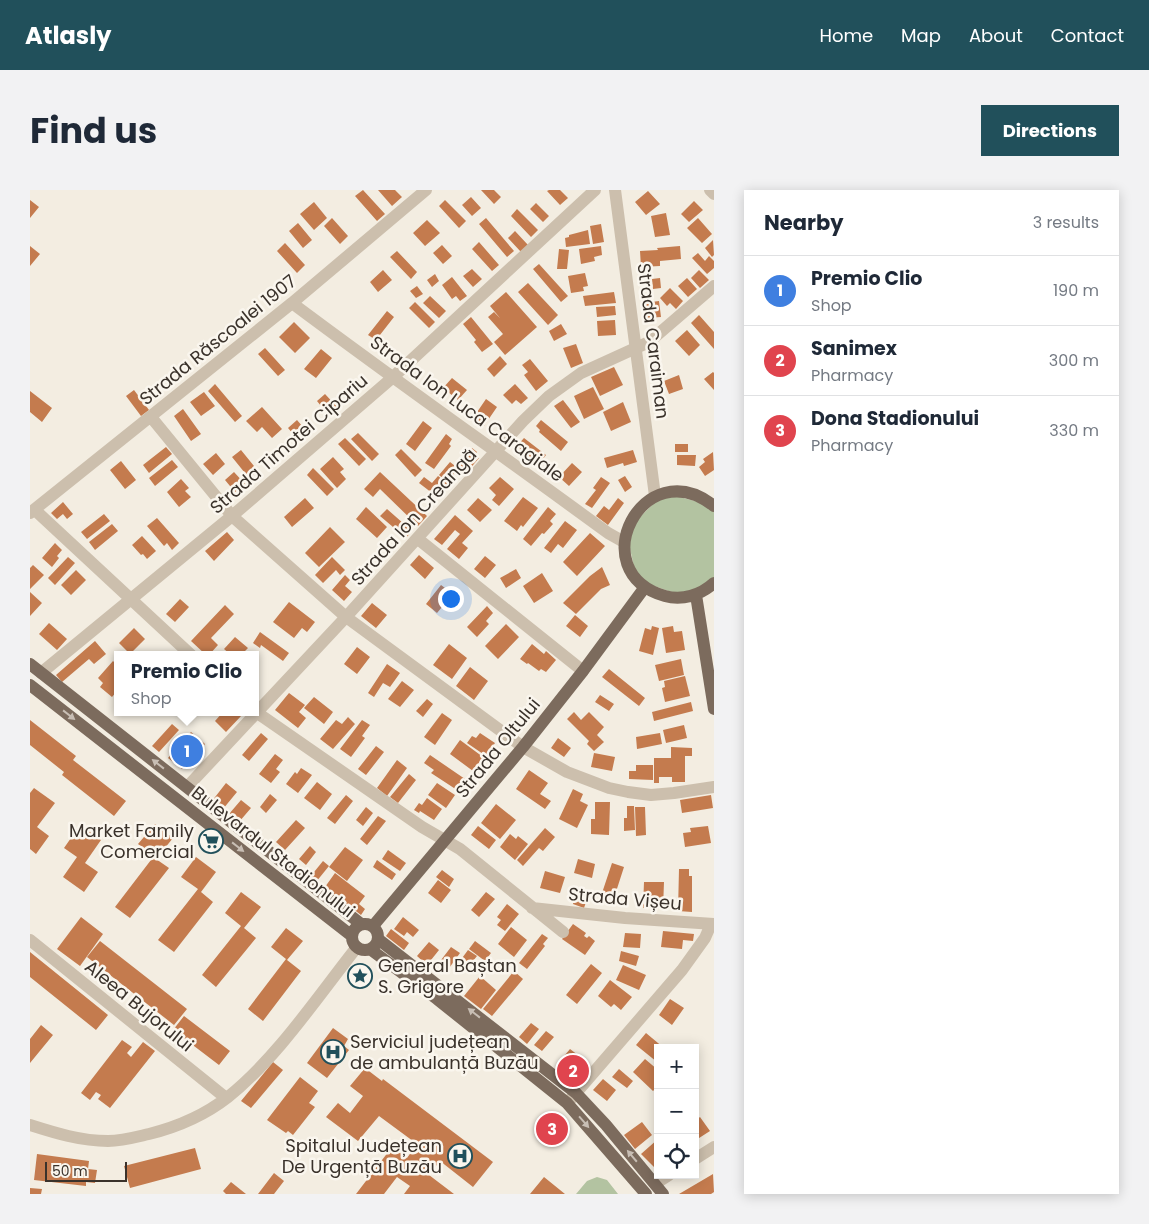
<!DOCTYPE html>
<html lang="en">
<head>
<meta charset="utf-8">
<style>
	:root { --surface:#fff; --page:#f2f2f3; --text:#1f2937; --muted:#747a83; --line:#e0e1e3; --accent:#21505b }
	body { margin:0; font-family:Poppins,sans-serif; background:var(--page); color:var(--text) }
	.controls { position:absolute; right:15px; bottom:15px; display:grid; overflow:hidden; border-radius:0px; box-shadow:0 2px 12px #0003 }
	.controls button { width:45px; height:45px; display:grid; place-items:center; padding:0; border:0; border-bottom:1px solid var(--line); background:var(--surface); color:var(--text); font:25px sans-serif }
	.scale { position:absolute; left:15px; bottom:12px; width:82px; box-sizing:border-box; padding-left:5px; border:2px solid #3a322b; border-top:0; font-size:14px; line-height:18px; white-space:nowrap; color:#3a322b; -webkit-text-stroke:4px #faf6ee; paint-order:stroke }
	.you { position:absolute; left:420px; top:408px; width:18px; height:18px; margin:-12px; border:4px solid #fff; border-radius:50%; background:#1a73e8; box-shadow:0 0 0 8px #1a73e833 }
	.badge { display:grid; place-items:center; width:32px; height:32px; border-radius:50%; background:var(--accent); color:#fff; font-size:16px; font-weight:700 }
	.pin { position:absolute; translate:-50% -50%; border:2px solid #fff; box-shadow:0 1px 5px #0006 }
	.popup { position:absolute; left:84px; top:461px; width:145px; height:65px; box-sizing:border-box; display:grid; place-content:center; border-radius:0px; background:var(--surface); filter:drop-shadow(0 1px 4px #0005); font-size:16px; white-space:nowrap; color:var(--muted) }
	.popup b { font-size:19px; color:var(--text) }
	.popup::after { content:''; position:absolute; left:50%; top:100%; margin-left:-10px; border:10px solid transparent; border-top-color:var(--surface) }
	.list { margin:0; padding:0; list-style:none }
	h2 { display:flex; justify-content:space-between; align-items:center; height:65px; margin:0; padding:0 20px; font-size:21px }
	h2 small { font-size:16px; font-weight:400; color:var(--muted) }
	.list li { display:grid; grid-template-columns:32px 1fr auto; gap:15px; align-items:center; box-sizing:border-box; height:70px; padding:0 20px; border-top:1px solid var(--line) }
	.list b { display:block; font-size:19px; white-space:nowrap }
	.list p { margin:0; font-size:16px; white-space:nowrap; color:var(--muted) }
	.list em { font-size:16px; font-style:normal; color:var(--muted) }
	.icon { flex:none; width:28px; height:28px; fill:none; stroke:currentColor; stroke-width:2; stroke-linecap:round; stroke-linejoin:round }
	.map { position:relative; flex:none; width:684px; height:1004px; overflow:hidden; border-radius:0px }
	header { display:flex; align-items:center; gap:30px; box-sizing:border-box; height:70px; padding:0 25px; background:var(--accent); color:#fff }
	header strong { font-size:24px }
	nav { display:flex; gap:28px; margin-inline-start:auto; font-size:18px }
	.intro { display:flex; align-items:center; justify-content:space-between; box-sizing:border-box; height:120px; padding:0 30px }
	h1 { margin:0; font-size:35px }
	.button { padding:12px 22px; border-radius:0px; background:var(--accent); color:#fff; font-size:18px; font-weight:700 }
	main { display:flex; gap:30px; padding:0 30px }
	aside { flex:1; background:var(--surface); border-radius:0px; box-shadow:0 2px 12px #0003 }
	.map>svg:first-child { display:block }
	.green { fill:#b3c3a1 }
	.building { fill:#c47b4e }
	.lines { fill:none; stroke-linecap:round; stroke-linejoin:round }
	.minor { stroke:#ccbfad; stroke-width:12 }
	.major { stroke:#7c6b5d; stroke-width:12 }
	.oneway { fill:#c8beb4 }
	.labels { text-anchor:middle; stroke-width:5; stroke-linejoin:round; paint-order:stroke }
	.street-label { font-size:18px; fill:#3a322b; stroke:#faf6ee }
	.poi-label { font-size:18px; fill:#3a322b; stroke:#faf6ee; text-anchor:end }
</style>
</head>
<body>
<header>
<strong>Atlasly</strong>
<nav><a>Home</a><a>Map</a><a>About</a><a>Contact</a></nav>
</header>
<div class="intro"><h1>Find us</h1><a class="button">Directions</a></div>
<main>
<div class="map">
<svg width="684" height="1004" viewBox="0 0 684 1004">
	<rect width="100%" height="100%" fill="#f3ede1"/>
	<!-- green -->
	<path class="green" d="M634 303 684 316V393L656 407 607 390 596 341Z
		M567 987 577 990 588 1004H546L557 991Z"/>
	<!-- building -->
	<path class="building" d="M333 0 355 24 347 31 325 6Z
		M348 0H365L372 7 362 16Z
		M451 0H464L471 7 464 14Z
		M519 0H530L538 8 530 15 517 1Z
		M618 1 630 14 616 25 605 12Z
		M441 7 451 18 442 26 432 15Z
		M0 10 9 17 0 28Z
		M415 10 436 31 429 38 409 16Z
		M664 11 673 20 659 32 651 24Z
		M284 12 297 28 284 40 270 24Z
		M506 13 519 26 513 32 500 19Z
		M487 19 508 40 501 47 481 26Z
		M636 23 640 45 625 47 621 26Z
		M302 28 318 46 310 54 294 36Z
		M456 28 484 61 477 67 449 34Z
		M668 28 682 44 672 53 657 38Z
		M397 30 410 43 395 56 383 43Z
		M268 33 282 50 273 58 259 41Z
		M571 34 574 52 563 54 560 36Z
		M558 40 560 54 536 57 535 48 539 47V45Z
		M485 41 498 55 491 62 478 48Z
		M683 50 684 65 682 67 675 58Z
		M449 52 469 75 462 81 442 59Z
		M255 53 275 75 267 83 247 61Z
		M412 55 422 66 413 74 403 63Z
		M0 56 10 64 0 76Z
		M571 56 572 65 564 67 565 71 551 74 549 59Z
		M650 56 651 69 630 71V76L611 77 610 61 628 60 627 58Z
		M529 59 539 60 537 79H527Z
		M367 61 387 82 381 89 360 67Z
		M668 63 675 71 679 66 684 71V78L677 84 662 68Z
		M509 74 538 106 531 112 503 79Z
		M442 79 452 89 443 97 433 86Z
		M353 80 362 90 348 102 340 92Z
		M669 80 679 90 670 98 661 88Z
		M555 83 558 96 553 97 554 101 541 103 538 86Z
		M405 84 409 91 402 97 397 90Z
		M422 87 437 106 430 111 426 106 422 109 412 95Z
		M630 88 631 98 623 99 622 89Z
		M657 88 667 99 658 107 648 96Z
		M498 93 528 125 518 135 488 102Z
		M387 96 393 104 386 108 380 101Z
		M640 98 653 111 646 119 640 113 637 116 630 108Z
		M476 102 507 137 475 165 464 152 473 144 458 127 464 122 470 128 460 116Z
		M584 102 586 113 555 116 553 106Z
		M400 106 416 121 409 128 393 113Z
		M629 111 631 127 616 128 614 113Z
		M385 112 405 132 399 138 379 118Z
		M585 116 586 125 567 127 566 117Z
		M357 121 364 127 346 150 338 145Z
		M669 125 684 142V159L661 133Z
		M441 127 463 154 452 162 444 152 446 150 433 134Z
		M585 130 586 145 568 146 567 131Z
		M264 132 280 148 265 163 249 147Z
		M531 134 537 144 524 151 519 141Z
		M657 140 670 155 659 166 645 151Z
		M546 154 553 173 541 178 533 158Z
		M235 158 255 180 248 186 228 164Z
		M291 159 302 168 286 188 274 179Z
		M470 166 477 174 464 187 457 179Z
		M500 169 518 191 506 201 494 185 498 182 492 175Z
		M584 177 593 195 570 206 561 187Z
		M683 182 684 183V200L674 189Z
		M649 185 653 199 639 204 634 191Z
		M422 188 437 200 428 210 413 198Z
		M185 194 212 226 205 232 178 201Z
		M485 194 498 208 491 214 486 210 482 214 473 205Z
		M563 197 574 219 554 229 544 206Z
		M104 200 119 220 111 226 96 206Z
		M0 201 22 218 12 232 0 222Z
		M174 202 185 216 171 226 160 212Z
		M295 204 308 218 299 226 287 211Z
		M456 209 467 217 454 236 443 228Z
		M533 210 550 232 541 238 524 216Z
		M593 212 601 232 581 241 573 222Z
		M232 217 252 239 242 248 232 237 227 242 216 231Z
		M153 219 171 244 161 251 144 226Z
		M267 230 279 244 270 252 258 238Z
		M511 230 538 252 531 261 509 242 510 240 506 236Z
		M393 231 402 238 385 261 376 254Z
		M328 243 349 264 342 271 321 249Z
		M416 244 422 249 419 254 421 256 404 279 395 273Z
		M315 248 336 269 329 276 308 254Z
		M494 248 516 265 509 274 487 256Z
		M645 254H658V262H645Z
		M136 257 142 264 119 283 113 275Z
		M442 258 447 262 445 265 449 268 438 281 429 274Z
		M371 259 392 280 385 287 365 265Z
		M211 260 228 281 219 288 202 267Z
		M603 260 607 272 594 276 593 273 577 278 574 268Z
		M683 262 684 280 675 286 669 277 675 272 673 269Z
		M186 263 195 274 183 285 173 274Z
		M647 265H666L665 276 647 275Z
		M303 267 314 279 310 282 316 289 307 298 290 279Z
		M142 270 148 277 125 296 119 288Z
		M91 271 106 290 95 299 80 280Z
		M420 272 429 279 417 292 409 285Z
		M542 273 552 282 539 296 529 287Z
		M283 278 304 299 297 306 277 285Z
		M204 282 215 294 205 302 195 290Z
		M350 282 397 326 388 336 350 299 343 307 334 299Z
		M408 286 420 295 413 304 409 301 406 306 389 293 394 287 402 293Z
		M595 286 602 297 595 302 588 290Z
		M470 287 484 299 469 316 462 310 466 305 459 298Z
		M571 287 580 293 562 318 555 314 566 300 563 298Z
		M151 289 159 298 155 301 161 307 149 317 137 302Z
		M493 307 508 318 493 337 491 335 487 341 474 331Z
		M275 308 284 318 262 337 254 327Z
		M448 308 462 320 450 332 437 320Z
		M588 308 594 313 578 335 566 326 574 316 579 320Z
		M33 312 43 324 37 329 33 324 27 329 21 323Z
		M336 317 357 337 347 348 326 329Z
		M518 317 526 324 520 331 523 334 514 344 512 343 501 356 493 349Z
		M357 319 382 341 376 348 350 326Z
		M74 324 80 331 57 349 51 342Z
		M425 325 443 341 432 353 438 358 429 369 417 359 430 344 425 340 412 355 404 349Z
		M127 328 149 353 142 360 137 353 134 356 117 336Z
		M535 331 547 340 533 358 528 354 521 363 514 358Z
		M82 334 88 341 65 360 59 352Z
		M300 337 315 352 289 377 275 363Z
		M197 342 204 350 184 371 175 361Z
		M560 343 575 356 547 386 533 372Z
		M112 346 126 361 117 369 113 364 111 365 102 355Z
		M25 353 32 360 27 366 29 368 22 377 12 368Z
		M389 365 404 378 395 389 380 375Z
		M455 366 466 375 455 388 444 379Z
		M38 367 45 373 25 395 18 388Z
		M302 367 315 380 310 385 306 380 293 393 285 385Z
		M3 375 14 385 0 399V378Z
		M572 377 580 395 571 399 546 424 533 413 560 386Z
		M486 379 491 388 476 398 470 388Z
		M46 380 56 390 41 405 31 395Z
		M512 383 523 401 504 413 493 396Z
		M315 385 320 390 315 396 322 402 314 411 302 400Z
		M411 395 423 404 407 423 396 414Z
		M0 402 12 413 0 426Z
		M150 409 159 417 145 432 136 424Z
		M259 412 285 432 277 442 272 438 264 448 243 432Z
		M342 413 357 425 346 438 331 426Z
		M195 415 204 424 181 448 188 455 179 465H176L161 451Z
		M457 416 463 423 456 431 459 434 447 447 437 437Z
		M545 425 558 436 550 447 536 436Z
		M19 433 37 449 27 460 9 444Z
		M476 434 489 447 468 469 455 456Z
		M622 436 629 438 623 465 609 461 615 438 621 440Z
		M643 436 644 442 652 441 655 460 636 463 632 438Z
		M104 438 115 449 100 464 89 453Z
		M230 442 259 463 253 471 231 455 230 458 223 453Z
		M205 447 218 458 211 465H201L194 459Z
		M65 451 76 464 64 474 59 469 32 492 26 485Z
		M419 454 437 468 422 489 403 475Z
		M502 454 514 464 516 461 526 470 516 482 511 479 509 481 498 473 497 474 490 469Z
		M327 457 340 467 327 484 314 474Z
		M651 469 654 485 629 491 625 475Z
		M83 471 88 476V500L82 507 70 497 73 493 68 488Z
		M357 474 370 483 360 497 353 493 344 507 338 503Z
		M440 477 458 491 444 510 426 496Z
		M579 479 615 508 609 516 572 487Z
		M655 486 660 506 635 512 632 498 635 497 634 491Z
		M372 491 384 500 370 517 358 509Z
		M259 503 275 515 269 522 276 528 268 538 245 520Z
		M570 505 584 514 579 521 565 512Z
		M284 507 303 522 294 534 274 518Z
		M397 509 403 514 393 527 386 521Z
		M661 512 663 521 624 531 622 522Z
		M193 522H209L212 525 196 542 185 531Z
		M544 522 551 530 559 522 574 537 567 545 574 552 564 561 557 554 559 551 537 529Z
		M412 523 422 530 405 555 394 547Z
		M318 527 325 534 303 559 290 549 306 530 312 534Z
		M0 530 46 566 43 570 96 611 84 626 32 585 34 582 0 555Z
		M332 530 340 535 332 546 335 548 321 567 310 559Z
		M142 534 149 540 129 562 122 556Z
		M654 535 657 548 636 553 633 540Z
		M161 542 175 554 152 579 138 568Z
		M231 543 238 549 219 571 212 565Z
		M450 543 465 553 456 566 437 553 442 546 446 548Z
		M630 543 632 554 607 559 606 547Z
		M528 548 541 558 534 567 521 558Z
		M430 550 453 567 443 581 420 564Z
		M346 556 354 562 336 585 328 579Z
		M641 557 662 558V566H655V592H642V587H629V593H624V568H641Z
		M564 563 585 567 582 581 561 577Z
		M245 564 253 570 246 579 250 582 241 593 229 584Z
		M400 565 435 589 427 600 401 583 404 580 394 573Z
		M367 570 377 578 357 606 347 598Z
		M606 575H623V590L599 589V581H606Z
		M271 578 282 585 268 603 256 594 265 582 267 584Z
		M499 580 518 593 510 604 521 611 515 619 486 599Z
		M379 584 386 590 368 613 360 607Z
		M287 592 302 604 290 620 274 608Z
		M196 593 207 602 193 619 182 611Z
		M407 593 425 605 416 618 398 605Z
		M4 598 25 613 7 637 19 646 6 664 0 659V603Z
		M543 599 553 604 550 611 558 615 547 638 529 629Z
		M240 604 247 610 236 623 230 617Z
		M316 605 323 611 305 634 297 628Z
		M681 605 683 618 652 623 650 610Z
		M397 608 412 619 404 630 390 621 389 623 384 620 389 613 392 615Z
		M211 610 221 618 209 632 199 624Z
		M565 612H580L579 645 561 644V629H565Z
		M466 614 486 630 470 649 451 633Z
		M597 616H604L605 640 594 641V628H597Z
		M336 617 343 623 333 636 326 630Z
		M605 617H615L616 645 606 646Z
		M348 626 356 631 337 655 330 649Z
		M266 630 275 638 255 660 246 652Z
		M125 634 143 648 126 669 139 678 100 728 85 717 124 666 108 654Z
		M50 635 71 650 55 673 68 682 54 702 33 687 47 667 34 658Z
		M448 636 466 650 459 659 441 645Z
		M678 636 681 653 655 657 653 643 661 642 660 638Z
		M515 638 525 647 513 661 509 658 493 676 487 670Z
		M480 644 486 649 488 646 498 654 485 670 470 657Z
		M280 656 286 662 276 675 269 669Z
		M315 657 333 670 317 691 299 677Z
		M358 660 376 673 370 681 352 669Z
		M166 667 186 682 171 702 183 712 144 762 128 750 168 699 151 687Z
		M548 669 565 674 562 688 544 683Z
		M347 670 366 684 362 690 343 677Z
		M293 671 299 676 286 692 280 687Z
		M582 673 594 677 584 708 572 703Z
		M649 679H659V686H662V722L648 721Z
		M412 680 424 689 419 697 406 687Z
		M515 681 535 687 530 703 510 698Z
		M305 683 335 706 329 714 335 719 331 725 295 697Z
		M408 690 421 700 411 713 398 703Z
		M614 692H634L633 719 613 718Z
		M545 698 559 703 554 718 543 714 544 709 542 708Z
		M211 702 231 717 214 738 226 748 186 797 172 785 211 736 195 723Z
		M456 702 465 709 449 727 441 720Z
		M477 714 489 724 475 741 467 735 471 730 467 727Z
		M51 727 73 744 50 776 27 759Z
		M373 727 389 740 383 747 377 742 374 746 364 739Z
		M543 734 556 743 554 746 557 748 559 746 565 751 555 765 532 749Z
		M481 737 497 750 484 767 468 754Z
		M256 738 273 751 257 770 271 781 233 831 218 819 256 769 241 757Z
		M361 739 379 753 374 760 356 746Z
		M633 741 664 744 663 751 653 750 652 759 631 757Z
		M595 743 611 744 610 758 593 757Z
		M512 744 518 748 513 754 515 756 497 779 489 773Z
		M70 751 157 819 144 835 57 767Z
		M445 751 461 763 455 771 439 759Z
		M399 752 409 760 397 775 387 766Z
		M421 757 430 763 417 781 408 774Z
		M438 760 447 766 435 781 427 775Z
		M591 761 609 766 606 776 589 771Z
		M0 762 78 825 66 840 0 787Z
		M561 774 572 783 547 814 536 805Z
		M593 775 616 785 609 800 586 790Z
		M484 781 493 789 462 826 453 819Z
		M450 786 466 800 451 819 434 806Z
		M580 790 602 807 591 820 584 814 581 817 568 806Z
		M640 809 654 818 642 835 629 825Z
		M154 826 200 861 189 875 143 840Z
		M501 833 509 839 497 854 489 847Z
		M11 835 23 845 0 873V849Z
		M303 838 318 849 314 856 319 860 297 888 277 873Z
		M516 841 524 847 512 861 504 855Z
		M616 843 634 858H628L627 872 606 855Z
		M92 850 102 857 97 863 101 867 113 852 125 861 80 918 68 909 71 905 66 902 60 910 51 903Z
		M540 859 557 872 543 889 526 876Z
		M615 869 628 880V896L623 901 603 882Z
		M243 872 253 880 221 918 211 911Z
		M335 878 352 891 353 889 463 972 443 997 410 971 399 985 424 1004H374L380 996 367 987 354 1004H326L362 957 377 968 387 954 349 926 328 951 296 927 308 913 320 923 333 906 320 896Z
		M589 879 603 891 597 898 582 887Z
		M270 887 288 901 279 913 285 917 263 945 258 941 256 943 237 930Z
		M573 889 586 900 577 911 563 900Z
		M670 927 680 941 666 950 665 931Z
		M612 932 622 945 605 959 594 945Z
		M628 949V981L611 964Z
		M165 958 171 979 100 998 94 976Z
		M7 964 59 971 58 979 67 980 65 993 56 992V996L4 990Z
		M244 983 254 991 244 1004H228Z
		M683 984 684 1002 681 1004H649Z
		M514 987 535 1004H500Z
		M201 992 216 1004H196L193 1001Z
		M0 998 12 999 11 1004H0Z"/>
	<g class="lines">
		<!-- minor -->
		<path class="minor" d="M585 0 625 306
			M680 0 684 4
			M262 113C366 191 473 266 578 343L594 352
			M121 227 202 326 316 427 493 557 537 582 579 598 598 602 621 605 644 603 684 597
			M5 320 161 465
			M0 323 262 113 396 0
			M388 349 553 481
			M11 483 202 326 362 188 565 0
			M226 522 392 637 430 659 533 742
			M158 596 316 427 493 231 519 206 551 183 619 152 684 96
			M502 718 595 728 684 734
			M0 750 196 908
			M539 911 652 780 675 748 681 734
			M0 935C25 943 51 951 78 951 92 951 106 947 119 944 147 937 175 925 198 907 247 868 288 806 327 757
			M665 969 684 957
			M625 994 639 985"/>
		<!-- major -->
		<path class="major" d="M684 316C613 260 551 382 635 406 652 411 671 405 684 393
			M666 405 684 519
			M0 474 331 734
			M0 495 322 746
			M322 747a13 13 0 1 1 26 0a13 13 0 1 1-26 0Z
			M343 736 493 557 553 481 615 397
			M348 749 546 903 576 935 633 1004
			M340 759 407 809 537 913 616 1004"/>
	</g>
	<!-- one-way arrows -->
	<defs><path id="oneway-solid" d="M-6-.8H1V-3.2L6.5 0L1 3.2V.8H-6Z" transform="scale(1.25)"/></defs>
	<g class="oneway">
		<use href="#oneway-solid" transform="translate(39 525) rotate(38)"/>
		<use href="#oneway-solid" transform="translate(128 574) rotate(-142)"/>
		<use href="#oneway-solid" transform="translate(208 657) rotate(38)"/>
		<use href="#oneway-solid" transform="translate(444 823) rotate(-142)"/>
		<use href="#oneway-solid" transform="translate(554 932) rotate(49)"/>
		<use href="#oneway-solid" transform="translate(602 966) rotate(-130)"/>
	</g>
	<!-- icons -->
	<defs>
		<symbol id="supermarket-ring" viewBox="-11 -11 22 22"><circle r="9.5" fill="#faf6ee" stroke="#21505b" stroke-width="1.5"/><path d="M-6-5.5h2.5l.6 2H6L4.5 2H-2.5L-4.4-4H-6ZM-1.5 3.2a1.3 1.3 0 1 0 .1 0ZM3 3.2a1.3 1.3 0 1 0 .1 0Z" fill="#21505b"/></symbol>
		<symbol id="sight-ring" viewBox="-11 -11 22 22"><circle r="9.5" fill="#faf6ee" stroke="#21505b" stroke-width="1.5"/><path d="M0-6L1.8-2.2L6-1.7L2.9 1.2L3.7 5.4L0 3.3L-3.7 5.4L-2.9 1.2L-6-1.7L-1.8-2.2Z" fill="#21505b"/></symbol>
		<symbol id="hospital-ring" viewBox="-11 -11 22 22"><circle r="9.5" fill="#faf6ee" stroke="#21505b" stroke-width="1.5"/><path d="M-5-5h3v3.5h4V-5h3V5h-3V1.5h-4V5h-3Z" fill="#21505b"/></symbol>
	</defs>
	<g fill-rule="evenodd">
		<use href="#supermarket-ring" x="167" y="637" width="28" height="28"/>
		<use href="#sight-ring" x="316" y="772" width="28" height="28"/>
		<use href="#hospital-ring" x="289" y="848" width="28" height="28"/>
		<use href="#hospital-ring" x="416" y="952" width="28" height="28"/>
	</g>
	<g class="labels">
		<!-- street labels -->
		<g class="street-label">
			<text transform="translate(188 150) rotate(-39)" y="6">Strada Răscoalei 1907</text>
			<text transform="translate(623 151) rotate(83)" y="6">Strada Caraiman</text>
			<text transform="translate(437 219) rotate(36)" y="6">Strada Ion Luca Caragiale</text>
			<text transform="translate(259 254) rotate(-41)" y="6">Strada Timotei Cipariu</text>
			<text transform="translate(384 327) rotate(-48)" y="6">Strada Ion Creangă</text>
			<text transform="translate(468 558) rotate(-51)" y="6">Strada Oltului</text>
			<text transform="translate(243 662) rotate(38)" y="6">Bulevardul Stadionului</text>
			<text transform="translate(595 709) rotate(5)" y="6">Strada Vișeu</text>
			<text transform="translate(109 816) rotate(39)" y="6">Aleea Bujorului</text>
		</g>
		<!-- poi labels -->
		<g class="poi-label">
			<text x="164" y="647">Market Family<tspan x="164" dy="21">Comercial</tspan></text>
			<text x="348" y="782" text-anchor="start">General Baștan<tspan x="348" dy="21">S. Grigore</tspan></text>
			<text x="320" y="858" text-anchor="start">Serviciul județean<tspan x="320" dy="21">de ambulanță Buzău</tspan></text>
			<text x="412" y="962">Spitalul Județean<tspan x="412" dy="21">De Urgență Buzău</tspan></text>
		</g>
	</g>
</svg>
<div class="controls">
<button>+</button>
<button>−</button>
<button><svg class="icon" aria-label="locate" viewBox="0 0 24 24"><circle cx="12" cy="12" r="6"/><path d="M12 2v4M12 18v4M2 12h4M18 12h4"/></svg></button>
</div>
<div class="scale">50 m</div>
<div class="you"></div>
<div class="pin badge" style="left:157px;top:561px;background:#3f7fe0">1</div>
<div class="popup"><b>Premio Clio</b>Shop</div>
<div class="pin badge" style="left:543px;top:881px;background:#e0444e">2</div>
<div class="pin badge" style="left:522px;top:939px;background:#e0444e">3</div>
</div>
<aside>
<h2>Nearby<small>3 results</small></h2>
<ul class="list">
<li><span class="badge" style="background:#3f7fe0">1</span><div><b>Premio Clio</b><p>Shop</p></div><em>190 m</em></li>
<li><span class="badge" style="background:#e0444e">2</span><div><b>Sanimex</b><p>Pharmacy</p></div><em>300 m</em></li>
<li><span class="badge" style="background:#e0444e">3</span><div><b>Dona Stadionului</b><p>Pharmacy</p></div><em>330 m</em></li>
</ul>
</aside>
</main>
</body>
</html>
